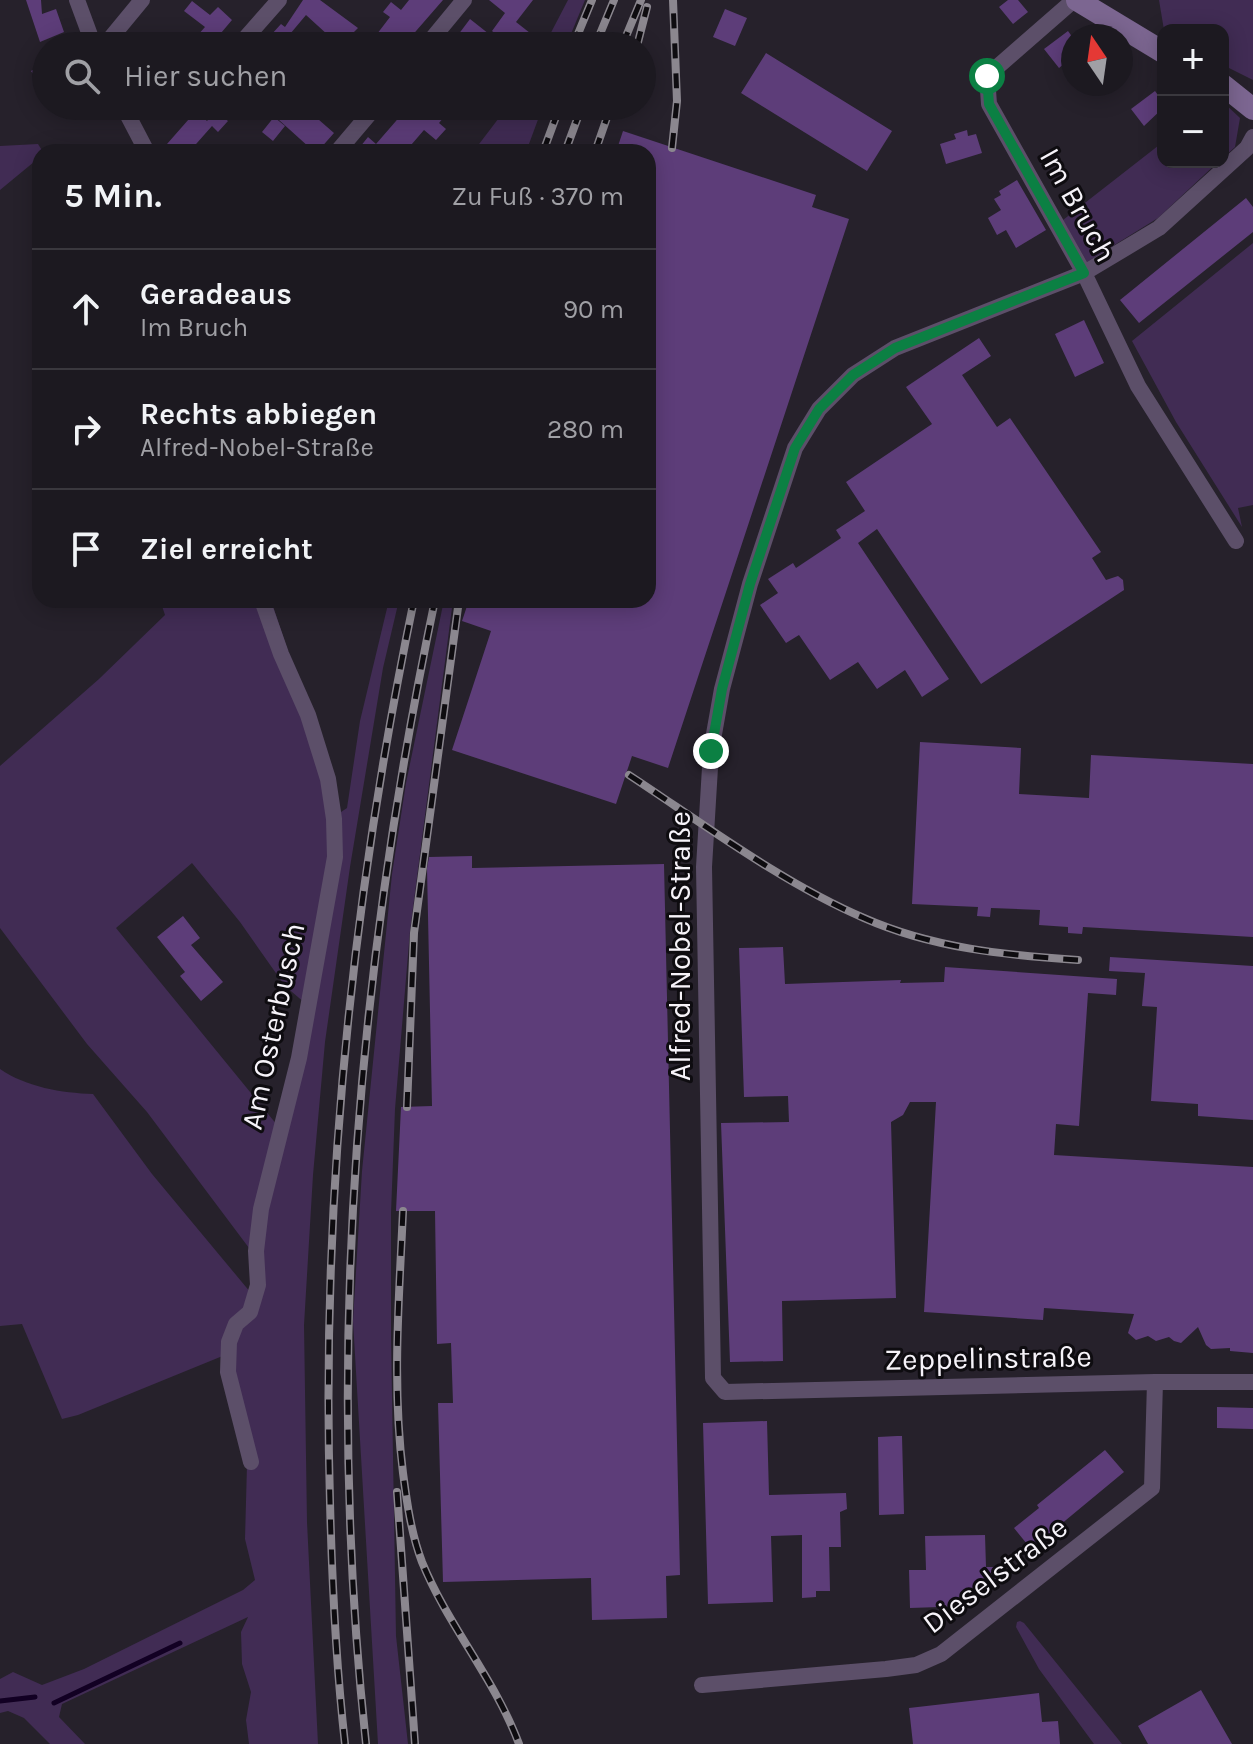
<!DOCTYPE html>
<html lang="de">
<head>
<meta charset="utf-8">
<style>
	:root { --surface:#1c1920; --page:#29262d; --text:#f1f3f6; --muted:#a0a0a5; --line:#3a383e }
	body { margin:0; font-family:Karla,sans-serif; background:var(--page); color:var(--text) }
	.controls { position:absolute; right:24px; top:24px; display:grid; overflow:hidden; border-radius:16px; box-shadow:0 4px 20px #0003 }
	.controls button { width:72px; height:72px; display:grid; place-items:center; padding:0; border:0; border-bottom:2px solid var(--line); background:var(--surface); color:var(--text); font:40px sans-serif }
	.compass { position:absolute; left:1061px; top:24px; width:72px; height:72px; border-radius:50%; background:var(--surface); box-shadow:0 4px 20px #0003; rotate:347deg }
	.stop { position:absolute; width:24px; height:24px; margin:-18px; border:6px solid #0b8043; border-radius:50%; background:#fff }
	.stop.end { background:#0b8043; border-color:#fff; box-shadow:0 2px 8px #0008 }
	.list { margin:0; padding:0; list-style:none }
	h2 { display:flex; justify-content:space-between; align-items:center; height:104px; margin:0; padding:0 32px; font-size:34px }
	h2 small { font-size:26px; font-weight:400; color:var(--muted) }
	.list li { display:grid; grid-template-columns:52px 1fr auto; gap:24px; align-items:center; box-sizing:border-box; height:120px; padding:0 32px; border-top:2px solid var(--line) }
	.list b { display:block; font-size:30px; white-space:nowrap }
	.list p { margin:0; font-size:26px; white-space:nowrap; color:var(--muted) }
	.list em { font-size:26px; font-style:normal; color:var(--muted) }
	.icon { flex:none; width:44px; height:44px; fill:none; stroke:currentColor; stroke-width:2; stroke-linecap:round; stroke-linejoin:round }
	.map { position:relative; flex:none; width:1253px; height:1744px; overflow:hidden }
	.search { position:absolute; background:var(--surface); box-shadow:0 4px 20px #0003; left:32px; top:32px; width:624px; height:88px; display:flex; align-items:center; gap:20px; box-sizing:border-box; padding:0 28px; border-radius:44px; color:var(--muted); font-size:30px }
	.panel { position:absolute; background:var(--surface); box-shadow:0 4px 20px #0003; left:32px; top:144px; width:624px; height:464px; border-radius:24px }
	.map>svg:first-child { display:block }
	.green { fill:#412c54; fill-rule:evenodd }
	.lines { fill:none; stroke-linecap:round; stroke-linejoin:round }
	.stream { stroke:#120023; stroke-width:5 }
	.building { fill:#5d3d79 }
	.street { stroke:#5c4f69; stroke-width:16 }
	.secondary { stroke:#7c6691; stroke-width:22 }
	.rail-casing { stroke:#8b878f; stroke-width:8 }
	.rail { stroke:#0e0c10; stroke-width:5; stroke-dasharray:15; stroke-linecap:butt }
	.route { stroke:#0b8043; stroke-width:10 }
	.labels { text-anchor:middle; stroke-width:6; stroke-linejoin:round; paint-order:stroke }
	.street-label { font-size:30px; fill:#f6f3f9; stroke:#0e0c10 }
</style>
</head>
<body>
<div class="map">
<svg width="1253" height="1744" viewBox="0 0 1253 1744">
	<rect width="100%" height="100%" fill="#26212b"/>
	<!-- green -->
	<path class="green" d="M568 0H585L566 46H544Z
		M1159 0H1253V80L1223 65V30H1164Z
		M1223 102 1240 118 1235 147 1223 158Z
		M508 106H543L526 152H473Z
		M1163 142V162H1218L1158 218 1087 262 1063 220Z
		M38 144 43 152H40V157L0 190V146Z
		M1253 243V505L1238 508 1242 527 1176 422 1132 341Z
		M160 600H271L341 812 347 808 360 721 389 600H399L383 668 350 867 325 1042 313 1175 304 1325 307 1522 318 1744H249L246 1720 251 1692 242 1664 241 1632 248 1617 62 1704 59 1717 85 1744H50L24 1718 8 1711 0 1713V1679L13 1672 42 1685 84 1669 243 1590 255 1580 245 1539 247 1465 225 1355 78 1415 62 1419 22 1324 0 1326V1069C26 1087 62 1093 93 1094L152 1174 251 1293 252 1252 147 1112 87 1044 0 928V766L99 679 165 615ZM192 863 240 922 285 986 312 1009 282 1131 116 928Z
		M444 600H453L410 931 395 1109 391 1213V1336L396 1636 408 1744H378L353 1321 362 1171 392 874 406 783Z
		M1020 1621 1024 1623 1122 1744H1094L1039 1669 1016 1627 1017 1622Z"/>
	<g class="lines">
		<!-- stream -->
		<path class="stream" d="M0 1701 35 1697
			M54 1703 180 1643"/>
	</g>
	<!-- building -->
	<path class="building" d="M26 0H41L42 14 56 9 64 32 40 42Z
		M303 0H320L358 28 340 46 306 15 280 46H261L281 24 285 27Z
		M409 0H443L403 46H392L377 34 390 17 383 12 391 2 401 10Z
		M489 0H533L516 22 530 33 521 44 511 36 506 42 492 31 505 13Z
		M1008 0H1018L1028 12 1013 24 999 7Z
		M192 1 210 15 218 7 232 20 210 46H188L205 27 184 11Z
		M725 9 747 18 735 46 713 37Z
		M470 19 489 34 481 46H464L455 39Z
		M1068 31 1073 38V56L1059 68 1044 49Z
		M766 53 892 131 867 171 741 93Z
		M46 63V92L31 71Z
		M1155 91 1163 102V108L1144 126 1131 109Z
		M290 106H303L334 133 319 150 314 144 310 148 279 120Z
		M409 106H453L439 123 446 129 436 140 424 130 405 152H356L368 137 376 144Z
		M196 111 207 121 216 111 228 121 218 132 212 126 189 152H176L167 144Z
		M274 117 285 126 273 141 262 132Z
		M967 130 968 136 976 134 982 153 946 164 940 144 956 139 954 134Z
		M623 131 816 195 812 207 849 219 668 768 632 756 616 804 452 750 491 631 462 621 469 600H648V152H616Z
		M1017 180 1046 230 1016 248 1006 230 997 235 988 218 1001 210 994 199 1001 195 999 191Z
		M1246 198 1253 207V232L1139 323 1120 300Z
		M1084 320 1104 363 1075 377 1055 334Z
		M979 338 991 356 962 375 997 427 1010 418 1101 552 1092 558 1106 580 1118 576 1123 580 1124 590 981 684 877 529 858 543 949 679 922 697 905 670 877 689 858 662 830 680 799 635 786 643 760 605 778 593 768 579 793 563 796 568 841 538 836 530 865 511 846 482 932 424 906 387Z
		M920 742 1021 748 1019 794 1089 798 1091 755 1253 764V937L1083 927 1082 934 1068 933V927L1039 925 1040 910 991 908 990 917 977 916 978 907 912 904Z
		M472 856V868L664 864 680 1575 666 1576 667 1618 592 1620 591 1578 443 1582 438 1403H453L451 1343 437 1344 435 1211H396L401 1107 432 1106 427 868 429 857Z
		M183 916 200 938 191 945 223 982 201 1001 180 976 185 972 157 937Z
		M783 947 785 984 901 980 900 983 944 982 945 967 1117 979 1116 995 1088 993 1079 1126 1056 1124 1054 1155 1253 1167V1353L1230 1351V1348L1211 1349 1206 1345 1198 1327 1181 1343 1174 1341 1169 1337 1156 1341 1148 1336 1136 1340 1128 1333 1134 1314 1044 1308 1043 1320 924 1312 936 1102H910L903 1115 891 1122 896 1298 782 1301 783 1361 730 1362 721 1123 789 1122 788 1096 744 1097 739 948Z
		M1110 957 1253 966V1120L1198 1116V1104L1151 1101 1157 1007 1142 1006 1145 973 1109 971Z
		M1217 1407 1253 1408V1429L1217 1428Z
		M767 1421 769 1495 846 1493 847 1509 840 1512 841 1547H829L830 1591H816V1597L802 1598V1535L771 1536 773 1602 708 1604 703 1423Z
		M897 1436H902L904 1514 879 1515 878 1437Z
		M1105 1450 1124 1472 1031 1549 1014 1528 1039 1508 1037 1505Z
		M985 1535 986 1567H998V1580L985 1581V1593L969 1594V1606L910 1608 909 1570H926L925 1536Z
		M1201 1690 1232 1744H1148L1138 1726Z
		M1039 1693 1042 1722 1058 1721 1060 1744H913L909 1708Z"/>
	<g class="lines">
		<!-- street -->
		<path class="street" d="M77 0 94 46
			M1074 0 987 76 989 104 1084 273 1138 386 1236 541
			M242 42 279 0
			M104 46 142 0
			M426 46 464 0
			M123 106 147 152
			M1253 137 1247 148 1159 228 1084 273 895 348 853 375 819 409 795 448 750 584 722 689 711 751 704 867 713 1378 725 1392 1155 1382H1253
			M337 152 376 106
			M251 1462 228 1372 229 1342 236 1324 250 1312 258 1285 256 1251 261 1209 299 1058 335 857 334 819 328 779 308 715 281 654 262 600
			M702 1685 886 1669 916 1665 941 1654 1152 1488 1155 1382"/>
		<!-- secondary -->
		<path class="secondary" d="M1077 0 1163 52
			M1223 85 1253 109"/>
		<defs>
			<path id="rail" d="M573 46 592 0
				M595 46 614 0
				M622 46 641 0
				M637 46 647 7
				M672 148 677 101 673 0
				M543 152 560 106
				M565 152 582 106
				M595 152 611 106
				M629 775C702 823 784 884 864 918 932 948 1004 955 1078 960
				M407 1107 414 933 459 600
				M403 1211C399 1298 392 1386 403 1473 407 1503 411 1533 422 1562 448 1626 495 1679 519 1744
				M397 1492 415 1744
				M345 1744C336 1664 332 1583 330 1502 321 1198 352 897 414 600
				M366 1744C325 1362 356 975 435 600"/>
		</defs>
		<!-- rail casing -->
		<use href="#rail" class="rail-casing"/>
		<!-- rail -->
		<use href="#rail" class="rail"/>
	</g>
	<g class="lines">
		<!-- route -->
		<path class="route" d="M711 751 722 689 750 584 795 448 819 409 853 375 895 348 1084 273 989 104 987 76"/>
	</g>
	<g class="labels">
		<!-- street labels -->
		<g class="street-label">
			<text transform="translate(1078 205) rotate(61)" y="10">Im Bruch</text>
			<text transform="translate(680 946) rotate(-90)" y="10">Alfred-Nobel-Straße</text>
			<text transform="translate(273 1026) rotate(-78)" y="10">Am Osterbusch</text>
			<text transform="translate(988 1358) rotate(-1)" y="10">Zeppelinstraße</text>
			<text transform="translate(995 1575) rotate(-37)" y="10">Dieselstraße</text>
		</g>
	</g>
</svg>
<div class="controls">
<button>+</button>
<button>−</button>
</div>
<svg class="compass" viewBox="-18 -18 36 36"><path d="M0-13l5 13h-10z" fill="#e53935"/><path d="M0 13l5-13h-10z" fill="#a0a0a5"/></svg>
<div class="stop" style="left:987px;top:76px"></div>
<div class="stop end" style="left:711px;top:751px"></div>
<div class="search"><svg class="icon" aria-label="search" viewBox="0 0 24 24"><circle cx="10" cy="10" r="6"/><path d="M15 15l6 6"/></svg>Hier suchen</div>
<section class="panel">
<h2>5 Min.<small>Zu Fuß · 370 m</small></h2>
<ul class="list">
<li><svg class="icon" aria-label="ahead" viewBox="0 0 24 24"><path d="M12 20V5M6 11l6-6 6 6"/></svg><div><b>Geradeaus</b><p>Im Bruch</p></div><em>90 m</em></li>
<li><svg class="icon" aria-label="right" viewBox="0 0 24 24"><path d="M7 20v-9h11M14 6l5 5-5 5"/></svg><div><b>Rechts abbiegen</b><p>Alfred-Nobel-Straße</p></div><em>280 m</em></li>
<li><svg class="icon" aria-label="arrive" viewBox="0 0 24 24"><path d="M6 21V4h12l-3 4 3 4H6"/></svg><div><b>Ziel erreicht</b></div></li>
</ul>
</section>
</div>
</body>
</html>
